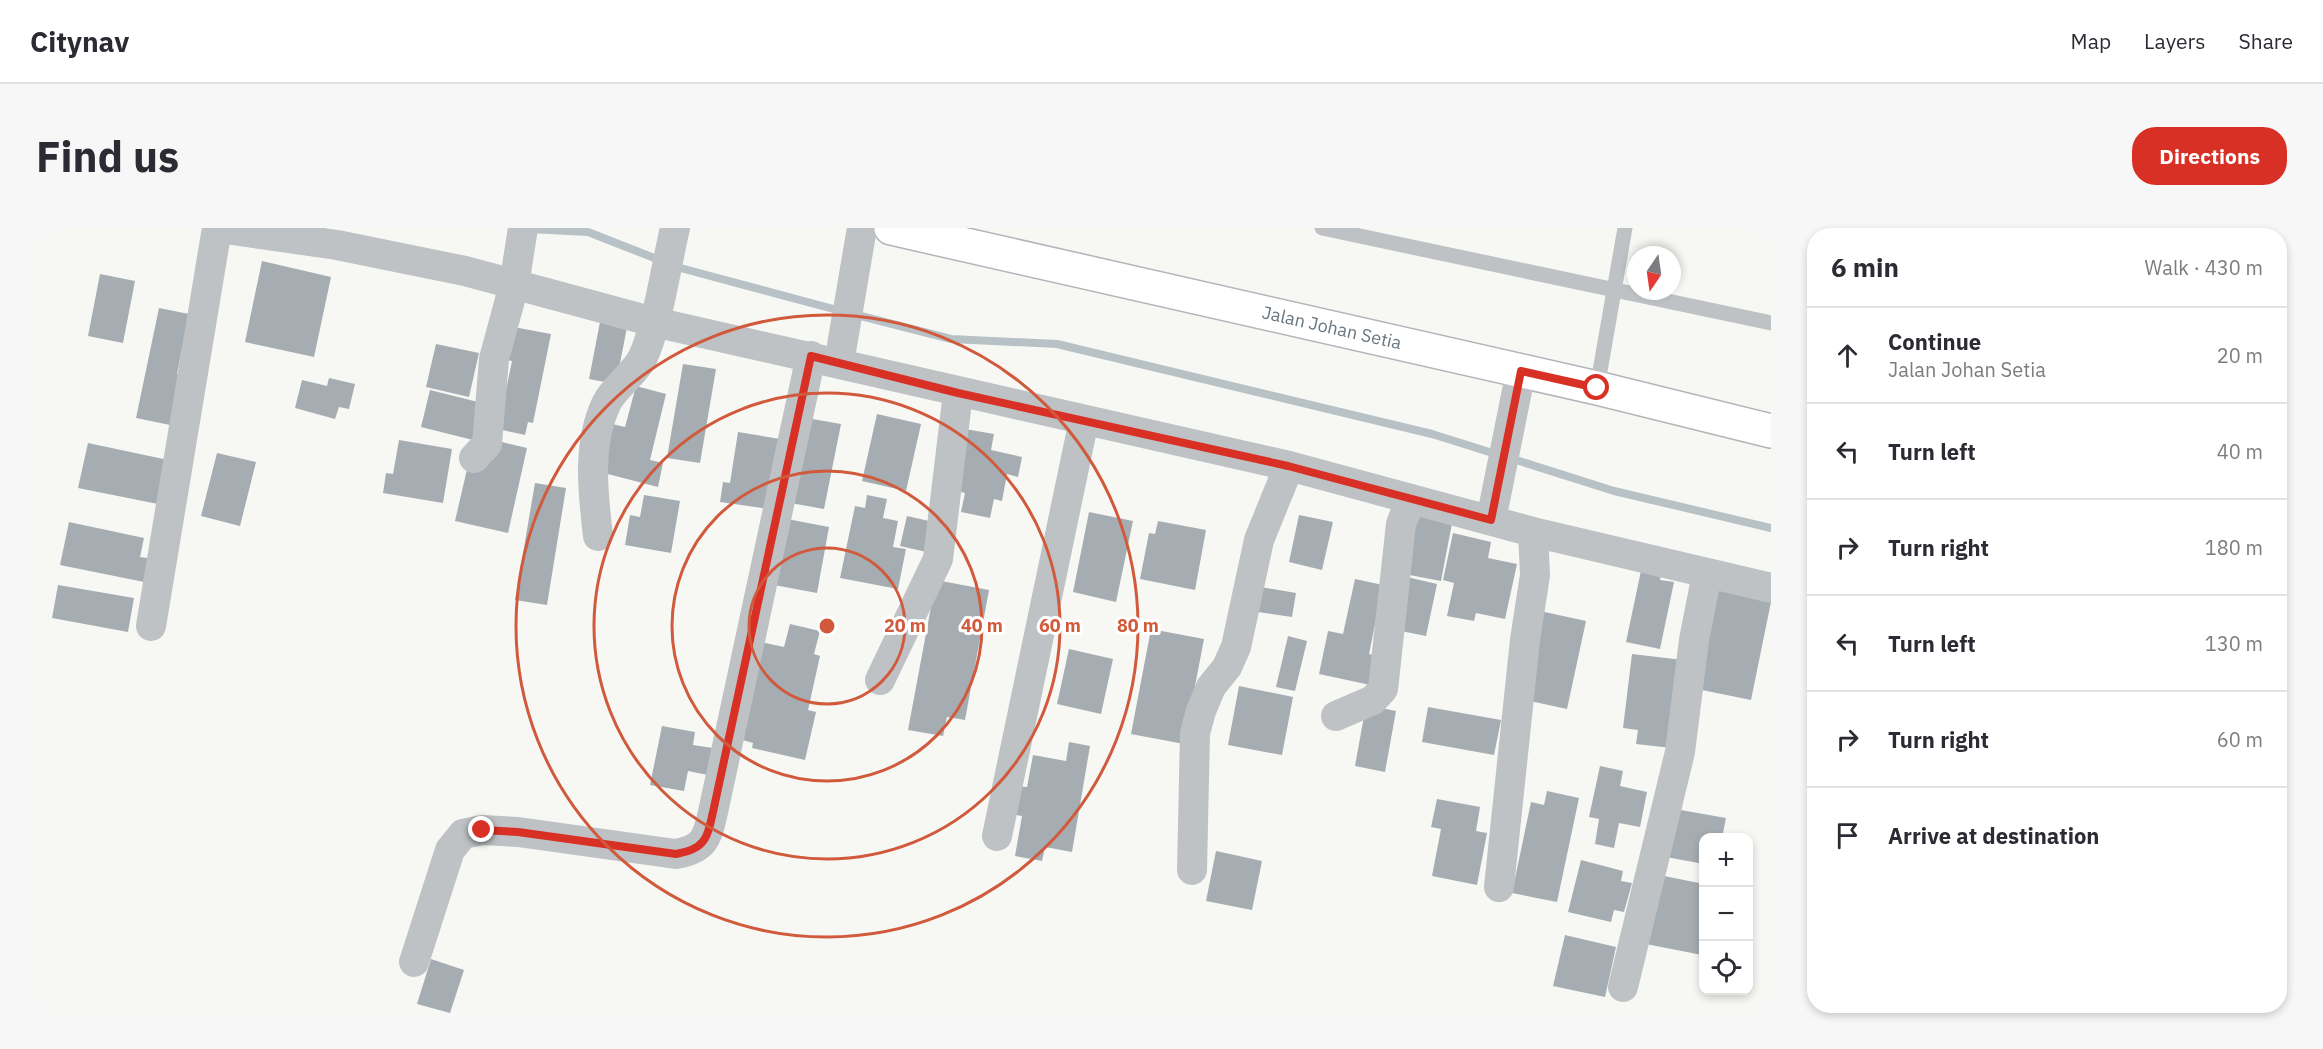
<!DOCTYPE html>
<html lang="en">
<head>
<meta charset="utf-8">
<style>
	:root { --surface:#fff; --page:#f7f7f7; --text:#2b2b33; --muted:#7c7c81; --line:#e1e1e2; --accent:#d93025 }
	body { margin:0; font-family:"IBM Plex Sans",sans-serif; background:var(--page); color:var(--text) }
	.controls { position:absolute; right:18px; bottom:18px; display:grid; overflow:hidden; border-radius:12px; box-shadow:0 3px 9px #0003 }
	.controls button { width:54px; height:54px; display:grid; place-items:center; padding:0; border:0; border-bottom:2px solid var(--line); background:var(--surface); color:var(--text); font:30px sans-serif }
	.compass { position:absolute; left:1591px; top:18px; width:54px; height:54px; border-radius:50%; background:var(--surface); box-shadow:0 3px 9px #0003; rotate:193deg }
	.stop { position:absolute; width:18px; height:18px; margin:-14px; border:4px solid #d93025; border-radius:50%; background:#fff }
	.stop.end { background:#d93025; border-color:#fff; box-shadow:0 2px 6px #0008 }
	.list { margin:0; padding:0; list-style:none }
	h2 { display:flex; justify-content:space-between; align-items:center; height:78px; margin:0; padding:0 24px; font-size:26px }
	h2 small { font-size:20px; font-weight:400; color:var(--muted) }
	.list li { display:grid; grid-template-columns:39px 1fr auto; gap:18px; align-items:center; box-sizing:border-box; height:96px; padding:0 24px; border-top:2px solid var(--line) }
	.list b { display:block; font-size:22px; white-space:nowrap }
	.list p { margin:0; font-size:20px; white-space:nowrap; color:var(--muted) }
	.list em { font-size:20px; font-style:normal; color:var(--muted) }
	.icon { flex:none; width:33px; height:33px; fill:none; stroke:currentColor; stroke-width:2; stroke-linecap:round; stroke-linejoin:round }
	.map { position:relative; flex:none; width:1735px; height:785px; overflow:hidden; border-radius:24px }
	header { display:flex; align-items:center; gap:36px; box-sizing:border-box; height:84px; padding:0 30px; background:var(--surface); border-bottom:2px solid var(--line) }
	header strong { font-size:28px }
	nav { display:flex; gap:33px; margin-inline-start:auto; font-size:21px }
	.intro { display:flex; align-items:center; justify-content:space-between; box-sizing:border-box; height:144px; padding:0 36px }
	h1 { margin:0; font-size:42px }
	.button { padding:15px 27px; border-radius:24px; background:var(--accent); color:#fff; font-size:21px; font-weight:700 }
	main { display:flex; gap:36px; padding:0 36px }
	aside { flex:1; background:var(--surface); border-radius:24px; box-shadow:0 3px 9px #0003 }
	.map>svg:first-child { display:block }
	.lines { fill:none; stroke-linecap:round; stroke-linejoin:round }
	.stream { stroke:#b8c2c6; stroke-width:8 }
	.building { fill:#a6adb2 }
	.secondary-casing { stroke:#b1b6ba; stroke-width:36 }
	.lane { stroke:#bec2c5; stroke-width:15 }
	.street { stroke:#bec2c5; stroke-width:30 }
	.secondary { stroke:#fff; stroke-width:33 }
	.route { stroke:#d93025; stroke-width:8 }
	.ring { fill:none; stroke:#d05a3b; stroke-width:3 }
	.labels { text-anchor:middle; stroke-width:6; stroke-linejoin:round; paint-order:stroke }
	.street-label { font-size:18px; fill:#697782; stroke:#fff }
	.centre { fill:#d05a3b; stroke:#fff; stroke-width:3 }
	.ring-label { font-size:18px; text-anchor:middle; font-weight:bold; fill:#d05a3b; stroke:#fff; stroke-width:6; stroke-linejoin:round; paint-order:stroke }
</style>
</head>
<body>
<header>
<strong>Citynav</strong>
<nav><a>Map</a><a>Layers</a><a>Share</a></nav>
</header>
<div class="intro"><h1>Find us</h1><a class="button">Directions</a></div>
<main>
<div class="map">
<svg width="1735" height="785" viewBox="0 0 1735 785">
	<rect width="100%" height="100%" fill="#f7f7f4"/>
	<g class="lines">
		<!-- stream -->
		<path class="stream" d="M494 1 552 4 626 33
			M637 38 805 83
			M817 86 915 111 1021 116 1396 206 1463 227
			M1474 230 1578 263 1735 300"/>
	</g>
	<!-- building -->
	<path class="building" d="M226 33 295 49 278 129 209 114Z
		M64 46 99 53 87 115 52 108Z
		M123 80 153 86 141 146 154 149 144 199 100 190Z
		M564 94 591 99 580 156 553 151Z
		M472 98 515 106 497 195 492 194 489 207 462 201 476 133 465 131Z
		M400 116 443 125 433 169 390 159Z
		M647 136 680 141 664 235 631 230Z
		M293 150 319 156 313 181 303 179 299 191 259 180 266 152 291 158Z
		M600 158 630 166 614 232 627 235 622 259 564 244 576 196 589 199Z
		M394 162 446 175 437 212 385 199Z
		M841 186 885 196 870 263 826 253Z
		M765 189 805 196 788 281 749 274Z
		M929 201 958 206 955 222 986 229 982 249 971 246 966 273 958 271 954 290 925 284 929 265 917 262Z
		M702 204 744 211 733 281 684 274 687 254 694 255Z
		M363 212 416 221 407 275 347 265 350 245 357 246Z
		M462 213 491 220 472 305 419 293 432 237 446 230 457 232Z
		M52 215 137 233 127 277 42 260Z
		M181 225 220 234 204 298 165 288Z
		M499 255 530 260 511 377 479 372Z
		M608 267 644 273 635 325 589 317 594 287 604 289Z
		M831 267 851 271 847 290 862 293 857 319 870 321 862 361 804 350 819 278 829 280Z
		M1380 283 1417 290 1405 353 1368 346Z
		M1053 284 1097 293 1080 374 1037 364Z
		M1263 287 1297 294 1286 342 1253 334Z
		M871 288 902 295 895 325 864 318Z
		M751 291 793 299 781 365 738 357Z
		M1122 293 1170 302 1159 362 1104 351 1113 305 1119 306Z
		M33 294 108 310 104 329 118 331 113 355 24 337Z
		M1417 305 1455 314 1452 330 1481 336 1469 391 1440 385 1438 393 1411 388 1418 355 1407 352Z
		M1606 338 1626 342 1624 352 1638 354 1624 421 1590 414Z
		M1371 349 1401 356 1390 408 1360 402Z
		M1319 351 1347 357 1333 426 1345 429 1339 458 1283 446 1292 403 1307 406Z
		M900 352 953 362 929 492 911 489 907 508 872 502Z
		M22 357 98 370 92 404 16 390Z
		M1219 358 1260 365 1256 389 1215 383Z
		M1682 362 1735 374 1715 472 1661 461Z
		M1504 383 1550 393 1531 481 1494 473Z
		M754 396 784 403 778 426 784 428 772 482 780 484 769 532 716 520 717 515 703 511 725 414 748 419Z
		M1115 401 1168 411 1148 516 1095 506Z
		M1252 408 1271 413 1259 463 1240 459Z
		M1033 421 1077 431 1065 486 1021 476Z
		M1596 426 1647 432 1636 520 1600 516 1602 502 1587 500Z
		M1203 458 1257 469 1246 527 1192 517Z
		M1330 477 1360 483 1349 544 1319 538Z
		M1392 479 1465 492 1458 527 1386 514Z
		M626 498 659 504 657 517 677 520 672 547 652 543 648 563 614 557Z
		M1033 514 1054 518 1036 624 1009 619 1006 633 979 628 986 588 975 586 980 558 991 559 997 527 1030 533Z
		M1564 538 1587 543 1584 558 1611 564 1604 599 1583 595 1578 620 1559 616 1563 591 1553 589Z
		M1511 563 1543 570 1521 674 1476 665 1495 574 1508 577Z
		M1401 571 1444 579 1440 603 1451 605 1441 657 1396 648 1405 601 1395 599Z
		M1639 581 1690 590 1686 610H1668V636L1630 629Z
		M1180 623 1226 633 1216 682 1170 673Z
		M1545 632 1587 643 1585 653 1596 655 1588 684 1578 682 1575 694 1532 684Z
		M1623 647 1668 656 1666 727 1610 716Z
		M1529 707 1580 719 1569 769 1517 758Z
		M395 731 428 742 414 785 381 776Z"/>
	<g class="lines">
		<defs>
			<g id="secondary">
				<path id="s1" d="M855 0 1561 160 1735 203"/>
			</g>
		</defs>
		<!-- secondary casing -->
		<use href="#secondary" class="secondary-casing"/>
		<!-- lane -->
		<path class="lane" d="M1286 0 1735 95
			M1561 160 1589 0"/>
		<!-- street -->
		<path class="street" d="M183 0 301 17 429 43 618 94 1253 238 1497 304 1735 360
			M803 135 826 0
			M438 230 451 216 458 131 478 57 487 0
			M1455 292 1485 143
			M562 308C557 264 551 217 570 176 578 159 598 147 607 129 622 96 630 38 639 0
			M115 398 181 0
			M844 452 902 331 922 165
			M1300 488 1337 472 1347 461 1365 296 1375 271
			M961 608 1048 192
			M1156 642 1159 505 1165 483 1175 459 1191 439 1200 419 1223 312 1253 238
			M1463 659 1489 412 1499 347 1497 304
			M378 734 414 622 427 606 446 602 482 604 640 626C668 621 671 611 677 584L775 128
			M1587 759 1644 524 1658 412 1671 346"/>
		<!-- secondary -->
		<use href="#secondary" class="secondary"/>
	</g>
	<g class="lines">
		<!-- route -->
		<path class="route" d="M446 602 482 604 640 626C669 621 671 611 677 584L775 128 922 165 1252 238 1455 292 1485 143 1561 160"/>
	</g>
	<!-- distance rings -->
	<g class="ring">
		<circle cx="791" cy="398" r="78"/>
		<circle cx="791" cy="398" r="155"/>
		<circle cx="791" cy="398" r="233"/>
		<circle cx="791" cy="398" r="311"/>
	</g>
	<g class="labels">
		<!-- street labels -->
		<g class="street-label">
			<text dy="6" stroke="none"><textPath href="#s1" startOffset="452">Jalan Johan Setia</textPath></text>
		</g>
	</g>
	<circle cx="791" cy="398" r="9" class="centre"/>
	<g class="ring-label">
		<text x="869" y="404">20 m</text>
		<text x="946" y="404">40 m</text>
		<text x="1024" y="404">60 m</text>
		<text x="1102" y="404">80 m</text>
	</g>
</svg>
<div class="controls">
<button>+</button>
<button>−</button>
<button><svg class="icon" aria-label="locate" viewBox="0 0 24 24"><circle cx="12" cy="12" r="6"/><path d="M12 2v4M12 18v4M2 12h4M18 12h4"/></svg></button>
</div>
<svg class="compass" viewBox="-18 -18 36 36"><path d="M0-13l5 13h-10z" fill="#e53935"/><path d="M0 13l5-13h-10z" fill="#7c7c81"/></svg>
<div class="stop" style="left:1561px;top:160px"></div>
<div class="stop end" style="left:446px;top:602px"></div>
</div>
<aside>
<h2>6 min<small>Walk · 430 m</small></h2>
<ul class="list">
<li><svg class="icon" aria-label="ahead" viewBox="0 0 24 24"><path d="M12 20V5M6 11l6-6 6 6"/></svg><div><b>Continue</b><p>Jalan Johan Setia</p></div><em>20 m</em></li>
<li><svg class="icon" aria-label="left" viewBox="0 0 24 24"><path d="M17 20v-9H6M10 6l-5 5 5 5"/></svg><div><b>Turn left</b></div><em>40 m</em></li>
<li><svg class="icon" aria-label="right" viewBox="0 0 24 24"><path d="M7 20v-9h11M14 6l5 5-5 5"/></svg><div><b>Turn right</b></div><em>180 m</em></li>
<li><svg class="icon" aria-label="left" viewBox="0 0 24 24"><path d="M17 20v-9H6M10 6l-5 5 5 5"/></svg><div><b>Turn left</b></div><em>130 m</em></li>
<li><svg class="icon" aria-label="right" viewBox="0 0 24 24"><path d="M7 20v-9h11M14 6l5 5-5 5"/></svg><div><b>Turn right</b></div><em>60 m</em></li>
<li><svg class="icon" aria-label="arrive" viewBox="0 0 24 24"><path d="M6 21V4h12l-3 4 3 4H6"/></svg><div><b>Arrive at destination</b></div></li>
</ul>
</aside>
</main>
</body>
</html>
